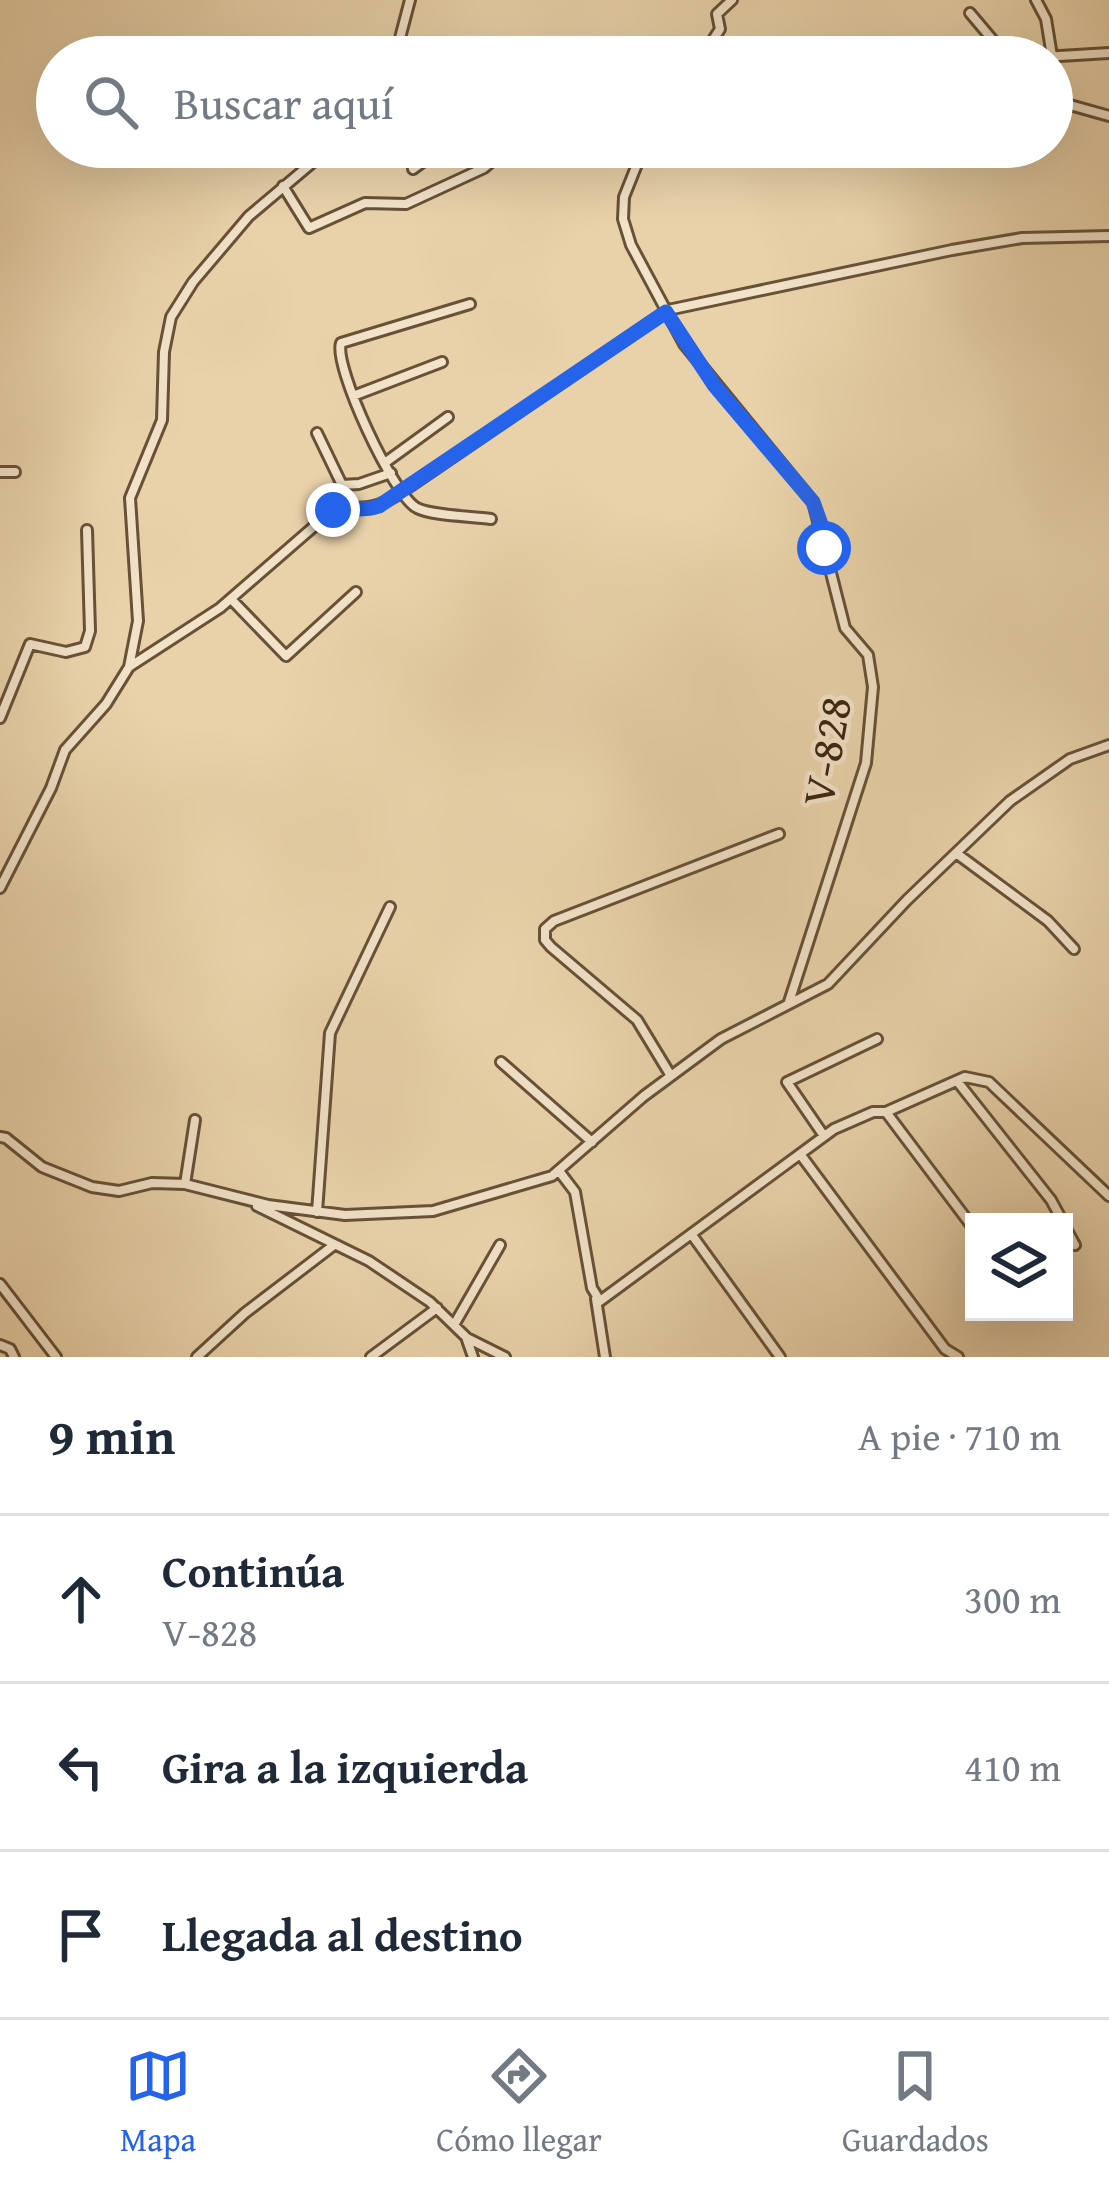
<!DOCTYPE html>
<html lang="es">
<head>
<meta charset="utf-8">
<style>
	:root { --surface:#fff; --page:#f6f6f7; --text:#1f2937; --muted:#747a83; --line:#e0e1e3; --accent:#2563eb }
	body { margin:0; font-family:"Gentium Book Plus",serif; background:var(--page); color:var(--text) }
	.controls { position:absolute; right:36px; bottom:36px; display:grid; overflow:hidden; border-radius:0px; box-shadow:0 12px 48px #0002 }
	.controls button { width:108px; height:108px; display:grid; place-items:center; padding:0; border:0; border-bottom:3px solid var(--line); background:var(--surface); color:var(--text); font:60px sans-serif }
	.stop { position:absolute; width:36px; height:36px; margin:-27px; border:9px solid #2563eb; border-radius:50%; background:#fff }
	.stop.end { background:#2563eb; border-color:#fff; box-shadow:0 3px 12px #0008 }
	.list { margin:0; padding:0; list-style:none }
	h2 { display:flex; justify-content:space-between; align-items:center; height:156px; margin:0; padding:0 48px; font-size:51px }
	h2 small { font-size:39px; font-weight:400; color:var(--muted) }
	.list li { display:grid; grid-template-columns:78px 1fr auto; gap:36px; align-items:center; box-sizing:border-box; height:168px; padding:0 48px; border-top:3px solid var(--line) }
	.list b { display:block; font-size:45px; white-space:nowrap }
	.list p { margin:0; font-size:39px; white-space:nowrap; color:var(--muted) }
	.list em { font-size:39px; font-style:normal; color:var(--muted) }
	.icon { flex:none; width:66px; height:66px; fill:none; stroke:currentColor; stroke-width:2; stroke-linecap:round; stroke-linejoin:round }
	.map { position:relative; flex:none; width:1109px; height:1357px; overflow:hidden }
	.search { position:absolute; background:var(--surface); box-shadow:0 12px 48px #0002; left:36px; right:36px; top:36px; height:132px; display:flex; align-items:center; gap:30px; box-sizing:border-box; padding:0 42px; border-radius:66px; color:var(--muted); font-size:45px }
	.sheet { height:660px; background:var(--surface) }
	nav { display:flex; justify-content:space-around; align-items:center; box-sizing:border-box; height:168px; border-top:3px solid var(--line); background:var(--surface); font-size:33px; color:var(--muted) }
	nav a { display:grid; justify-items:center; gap:6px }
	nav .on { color:var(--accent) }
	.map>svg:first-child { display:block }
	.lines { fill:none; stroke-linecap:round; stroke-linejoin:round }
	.minor-casing { stroke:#675137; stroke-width:14 }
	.minor { stroke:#f1e2c8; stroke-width:8 }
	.route { stroke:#2563eb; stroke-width:15 }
	.labels { text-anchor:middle; stroke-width:9; stroke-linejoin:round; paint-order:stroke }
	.street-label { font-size:45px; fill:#3c2611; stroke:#f1e2c8 }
</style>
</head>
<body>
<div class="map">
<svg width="1109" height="1357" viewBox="0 0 1109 1357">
	<rect width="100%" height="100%" fill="#e9d2aa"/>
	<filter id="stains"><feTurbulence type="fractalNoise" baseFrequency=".00167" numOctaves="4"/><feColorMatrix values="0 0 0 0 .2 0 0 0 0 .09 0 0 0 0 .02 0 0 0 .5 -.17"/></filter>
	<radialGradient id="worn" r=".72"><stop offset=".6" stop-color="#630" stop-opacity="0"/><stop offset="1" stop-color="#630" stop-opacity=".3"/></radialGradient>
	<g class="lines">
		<defs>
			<path id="minor" d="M1036 0 1046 19 1052 56
				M970 13 1007 57
				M399 48 444 57
				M395 57 410 0
				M702 57 720 29 717 14 732 0
				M1043 57 1109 53
				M1052 100 1109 116
				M644 147 624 197 623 219 631 245 684 344 813 502 845 628 868 655 873 687 866 763 789 1002
				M413 169 443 147
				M283 186 309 228 365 203 406 204 484 168 499 155 501 147
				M470 304 341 343C333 366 394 497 417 508 432 516 472 516 491 519
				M353 396 442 362
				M317 433 342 485 359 484 391 473
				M386 462 448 417
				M0 472H15
				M231 599 286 656 356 592
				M129 667 220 608 333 510C363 504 365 514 396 496L668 310 952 250 1022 238 1109 236
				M0 718 30 644 66 652 85 647 90 631 87 530
				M956 853 1048 921 1074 949
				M0 888 51 788 65 750 106 704 129 667 138 621 130 498 162 420 164 352 171 317 193 282 249 216 331 147
				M501 1062 592 1142
				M671 1076 637 1020 551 947 545 940V929L554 921 779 834
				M957 1081 1051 1200 1063 1222
				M886 1112 965 1077 989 1082 1109 1196
				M824 1136 787 1082 877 1039
				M0 1137 6 1138 42 1167 92 1187 119 1191 152 1183 185 1184 268 1205 345 1215 433 1211 552 1176 644 1096 721 1039 828 984 907 900 1010 801 1070 759 1109 745
				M800 1154 945 1349 958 1357
				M559 1171 575 1192 592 1288 600 1301 834 1129 873 1112H886L974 1229
				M185 1184 195 1120
				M257 1206 369 1261 430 1302 467 1338 505 1357
				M317 1212 330 1033 390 907
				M1064 1225 1075 1245
				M692 1235 780 1357
				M0 1284 56 1357
				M596 1299 605 1357
				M454 1325 500 1245
				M467 1340 473 1357
				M0 1345 10 1349 14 1357
				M197 1357 245 1313 334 1245
				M371 1357 437 1308"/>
		</defs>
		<!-- minor casing -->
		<use href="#minor" class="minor-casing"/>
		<!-- minor -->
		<use href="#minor" class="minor"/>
	</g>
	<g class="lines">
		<!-- route -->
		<path class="route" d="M333 510C350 507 363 512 379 506L666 312 714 385 813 502 822 527 824 548"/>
	</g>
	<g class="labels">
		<!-- street labels -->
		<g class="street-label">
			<text transform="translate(826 751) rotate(-80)" y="16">V-828</text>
		</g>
	</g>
	<rect width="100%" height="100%" filter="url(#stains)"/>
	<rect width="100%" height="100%" fill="url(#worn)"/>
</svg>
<div class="controls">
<button><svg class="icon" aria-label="layers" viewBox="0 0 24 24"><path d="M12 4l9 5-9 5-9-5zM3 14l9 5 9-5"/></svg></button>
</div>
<div class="stop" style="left:824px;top:548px"></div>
<div class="stop end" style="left:333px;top:510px"></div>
<div class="search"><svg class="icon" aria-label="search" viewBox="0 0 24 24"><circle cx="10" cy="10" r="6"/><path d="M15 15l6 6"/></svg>Buscar aquí</div>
</div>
<section class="sheet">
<h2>9 min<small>A pie · 710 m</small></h2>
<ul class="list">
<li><svg class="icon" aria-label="ahead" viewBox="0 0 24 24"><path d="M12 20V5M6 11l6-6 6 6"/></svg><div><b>Continúa</b><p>V-828</p></div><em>300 m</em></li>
<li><svg class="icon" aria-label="left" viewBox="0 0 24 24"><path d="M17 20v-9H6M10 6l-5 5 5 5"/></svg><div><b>Gira a la izquierda</b></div><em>410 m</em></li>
<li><svg class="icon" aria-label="arrive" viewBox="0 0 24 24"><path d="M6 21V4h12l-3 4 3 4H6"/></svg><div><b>Llegada al destino</b></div></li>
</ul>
</section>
<nav>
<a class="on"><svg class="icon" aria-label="map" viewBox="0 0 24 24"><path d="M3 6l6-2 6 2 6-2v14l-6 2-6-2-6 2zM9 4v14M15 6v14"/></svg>Mapa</a>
<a><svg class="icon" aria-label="directions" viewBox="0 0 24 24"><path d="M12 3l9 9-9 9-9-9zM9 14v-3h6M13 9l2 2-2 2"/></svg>Cómo llegar</a>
<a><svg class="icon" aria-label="saved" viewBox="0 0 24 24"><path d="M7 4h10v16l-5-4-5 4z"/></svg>Guardados</a>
</nav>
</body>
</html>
